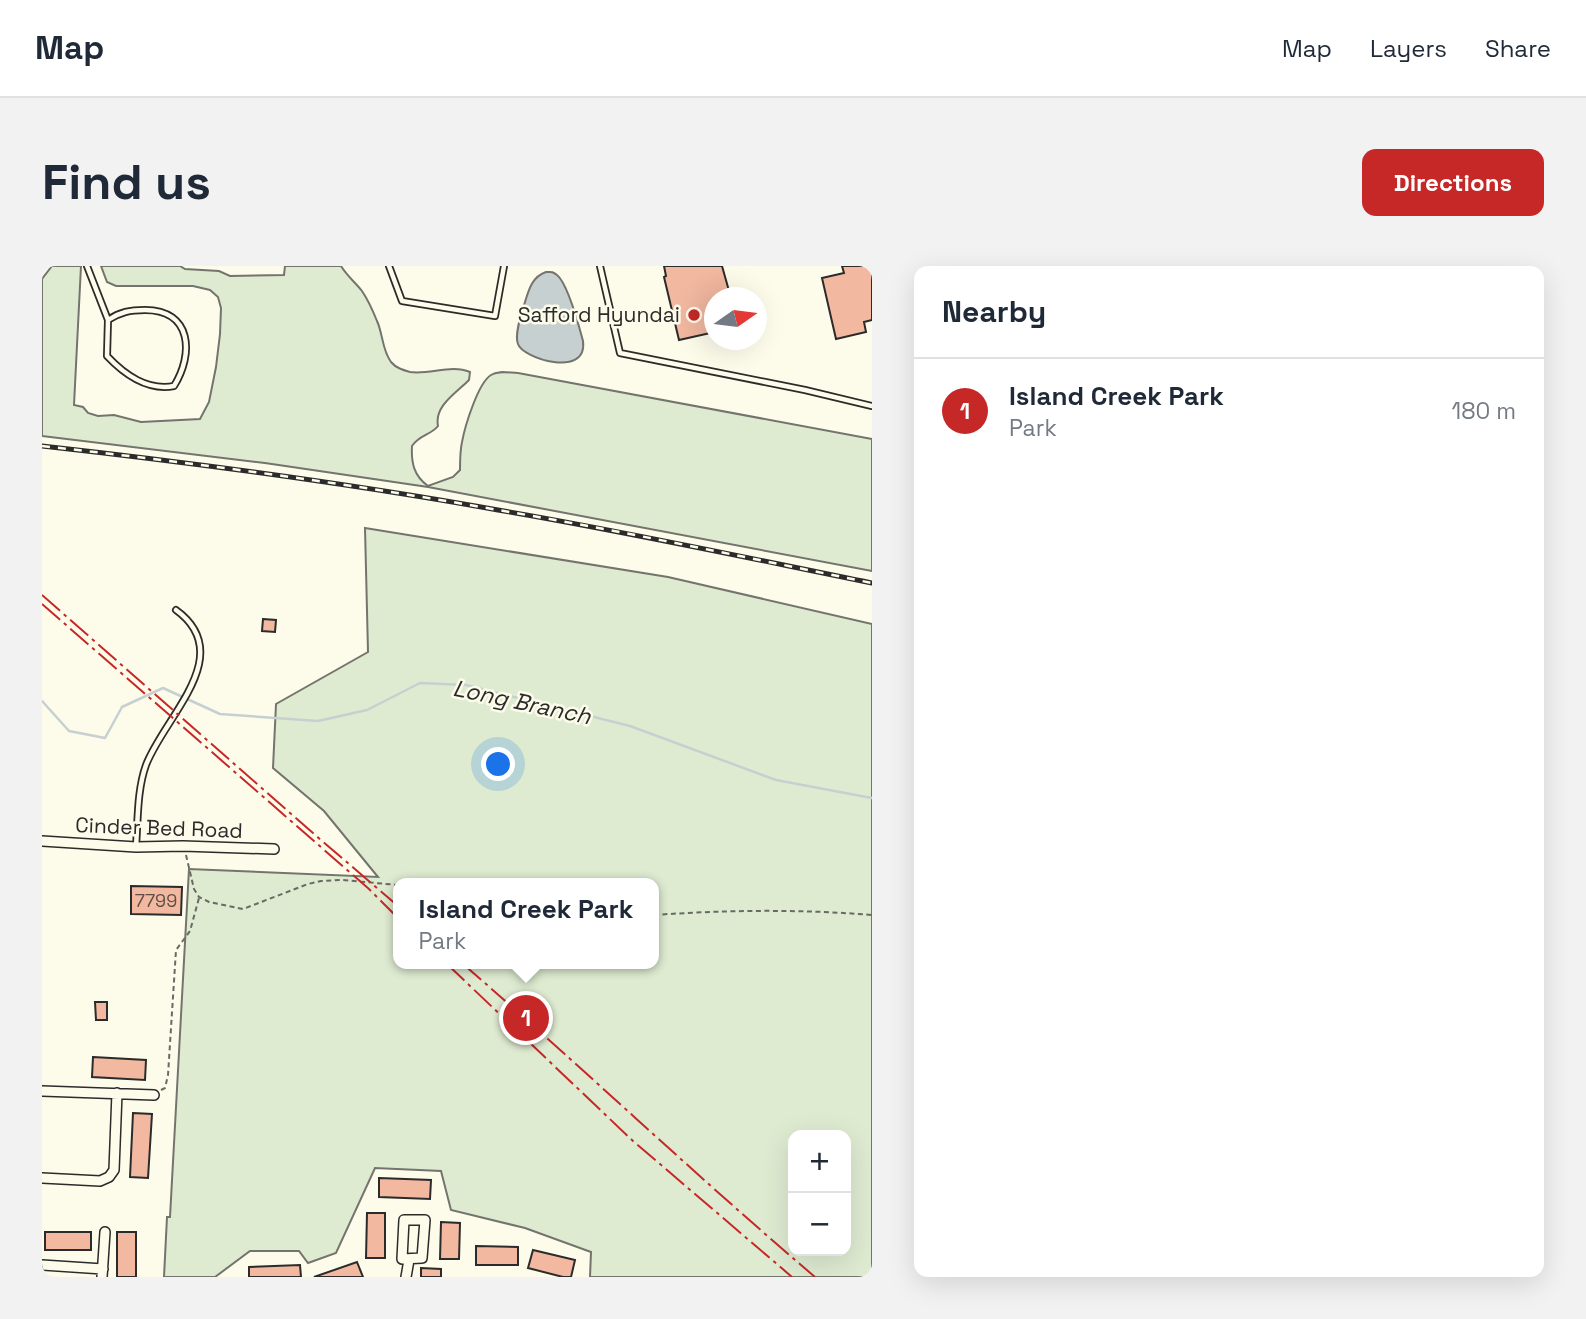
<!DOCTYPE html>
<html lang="en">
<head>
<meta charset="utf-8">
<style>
	:root { --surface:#fff; --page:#f2f2f3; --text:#1f2937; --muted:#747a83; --line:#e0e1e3; --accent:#c62828 }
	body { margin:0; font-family:"Space Grotesk",sans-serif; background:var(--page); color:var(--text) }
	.controls { position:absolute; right:21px; bottom:21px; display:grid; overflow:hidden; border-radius:14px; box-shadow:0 7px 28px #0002 }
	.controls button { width:63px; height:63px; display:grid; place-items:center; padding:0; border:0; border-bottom:2px solid var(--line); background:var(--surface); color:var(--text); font:35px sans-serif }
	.compass { position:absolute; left:662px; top:21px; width:63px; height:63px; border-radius:50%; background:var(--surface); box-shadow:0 7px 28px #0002; rotate:76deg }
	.you { position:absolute; left:457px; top:499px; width:24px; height:24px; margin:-18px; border:5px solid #fff; border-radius:50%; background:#1a73e8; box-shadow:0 0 0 10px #1a73e833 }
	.badge { display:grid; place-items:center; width:46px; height:46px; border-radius:50%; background:var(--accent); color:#fff; font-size:23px; font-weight:700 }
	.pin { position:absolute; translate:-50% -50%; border:4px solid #fff; box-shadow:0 2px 7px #0006 }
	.popup { position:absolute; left:351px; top:612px; width:266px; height:91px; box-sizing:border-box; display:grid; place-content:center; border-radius:14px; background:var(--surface); filter:drop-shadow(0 2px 5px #0005); font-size:23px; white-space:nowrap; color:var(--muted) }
	.popup b { font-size:26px; color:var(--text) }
	.popup::after { content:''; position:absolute; left:50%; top:100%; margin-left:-14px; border:14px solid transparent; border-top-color:var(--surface) }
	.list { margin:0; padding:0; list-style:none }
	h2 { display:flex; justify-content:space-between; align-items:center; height:91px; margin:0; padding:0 28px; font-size:30px }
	h2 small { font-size:23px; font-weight:400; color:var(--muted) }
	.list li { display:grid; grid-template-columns:46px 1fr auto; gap:21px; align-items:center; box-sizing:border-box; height:105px; padding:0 28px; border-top:2px solid var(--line) }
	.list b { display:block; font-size:26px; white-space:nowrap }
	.list p { margin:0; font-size:23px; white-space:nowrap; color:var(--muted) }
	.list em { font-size:23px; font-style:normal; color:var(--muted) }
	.map { position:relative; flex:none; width:830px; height:1011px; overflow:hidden; border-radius:14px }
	header { display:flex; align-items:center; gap:42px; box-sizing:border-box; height:98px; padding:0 35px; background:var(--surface); border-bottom:2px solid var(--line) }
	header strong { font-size:33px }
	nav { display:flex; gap:38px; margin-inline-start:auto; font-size:24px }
	.intro { display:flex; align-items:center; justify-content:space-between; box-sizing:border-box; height:168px; padding:0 42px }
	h1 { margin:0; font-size:49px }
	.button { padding:18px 32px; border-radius:14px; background:var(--accent); color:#fff; font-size:24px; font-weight:700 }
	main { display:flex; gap:42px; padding:0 42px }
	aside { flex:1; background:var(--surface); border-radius:14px; box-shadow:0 7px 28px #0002 }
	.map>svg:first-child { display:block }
	.green { fill:#deebd1; stroke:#74746e; stroke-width:2; fill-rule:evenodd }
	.water { fill:#c7d0d0; stroke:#74746e; stroke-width:2 }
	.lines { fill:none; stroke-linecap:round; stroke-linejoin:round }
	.stream { stroke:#c7d0d0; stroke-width:2.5 }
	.building { fill:#f2b8a0; stroke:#2b2b2b; stroke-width:2 }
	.service-casing { stroke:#2b2b2b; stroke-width:8 }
	.minor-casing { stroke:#2b2b2b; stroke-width:12 }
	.path { stroke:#6a6964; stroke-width:2; stroke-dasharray:5 3.5; stroke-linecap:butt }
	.service { stroke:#fdfbea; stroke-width:4.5 }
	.minor { stroke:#fdfbea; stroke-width:9 }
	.rail-casing { stroke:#2b2b2b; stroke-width:5 }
	.rail { stroke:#fdfbea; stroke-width:2.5; stroke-dasharray:8; stroke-linecap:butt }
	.power { stroke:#c62828; stroke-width:2; stroke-dasharray:24 5 3.5 5; stroke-linecap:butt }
	.poi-dot { fill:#c62828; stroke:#fdfbea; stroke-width:2.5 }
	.labels { text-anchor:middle; stroke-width:5; stroke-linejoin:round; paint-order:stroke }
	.number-label { font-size:18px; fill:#5d4e48 }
	.poi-label { font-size:21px; fill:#2b2b2b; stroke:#fdfbea; text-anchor:end }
	.street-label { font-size:21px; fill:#2b2b2b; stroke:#fdfbea }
	.water-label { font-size:23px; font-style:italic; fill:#2b2b2b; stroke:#fdfbea }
</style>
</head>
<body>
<header>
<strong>Map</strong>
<nav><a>Map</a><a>Layers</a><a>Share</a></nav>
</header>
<div class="intro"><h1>Find us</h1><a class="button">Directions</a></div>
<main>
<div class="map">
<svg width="830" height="1011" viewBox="0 0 830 1011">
	<rect width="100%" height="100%" fill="#fdfbea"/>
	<!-- green -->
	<path class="green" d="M10 0H39L32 139 41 141 46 147 56 150 72 149 99 156 158 153 167 136 174 101 178 68 179 42 176 31 168 24 151 20H74L65 16 59 0H138L143 3 177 5 188 10 242 9 243 0H299C305 10 313 16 320 25 326 34 331 45 335 55 341 68 340 84 349 96 354 102 361 104 368 106 388 109 409 98 428 106L427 114C414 127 392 140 396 160 389 169 377 169 370 180 369 197 372 210 386 220L411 211 418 204C418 195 418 185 420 176 423 160 436 117 449 109 456 104 468 107 476 107L830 173V305L386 221 223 197 0 170V13Z
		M323 262 626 311 830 358V1011H548L549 986 483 962 409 944 399 905 333 902 294 987 266 997 257 985H208L173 1011H122L125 951H128L147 603 336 611 282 545 231 502 234 438 326 386ZM356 617H612V698H356ZM804 869V985H751V869Z"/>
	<!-- water -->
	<path class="water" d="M504 6C509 6 510 5 515 9 526 18 537 60 541 75 546 113 480 92 476 78 472 68 480 46 483 36 487 23 490 11 504 6Z"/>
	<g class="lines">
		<!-- stream -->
		<path class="stream" d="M0 435 27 465 63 472 80 441 121 422 178 448 276 455 325 444 378 417 424 419 588 460 734 514 830 532"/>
	</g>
	<!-- building -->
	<path class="building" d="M622 0H680L689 32H673V66L637 74 622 11 624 10Z
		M800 0H830V54L822 56 824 66 794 73 780 12 802 7Z
		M221 353 234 354 233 366 220 365Z
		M89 620 140 621 139 649 89 648Z
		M53 736H65V754H54Z
		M51 791 104 794 103 814 50 811Z
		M91 847 110 848 106 912 88 911Z
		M337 912 389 914 388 933 337 931Z
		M325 947H343V992H324Z
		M399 956 418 957 417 993H398Z
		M3 966H49V984H3Z
		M75 966H94V1011H75Z
		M434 980 476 981V999H434Z
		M491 984 533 994 529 1011H521L486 1002Z
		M315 996 321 1011H272Z
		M258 999 259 1011H207V1001Z
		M379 1002 399 1003V1011H379Z"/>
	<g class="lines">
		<defs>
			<path id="service" d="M45 0 66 54 65 90C83 109 105 125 132 120 152 88 150 44 103 44 88 44 78 46 66 54
				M347 0 360 35 453 50 462 0
				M558 0 578 87 763 124 830 140
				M94 580C96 554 95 524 104 499 122 451 196 389 134 344"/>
			<path id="minor" d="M0 575 94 581 141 580 232 583
				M0 825 112 829
				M0 912 58 915 67 911 72 904 75 827
				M362 954H383L380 992 360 993Z
				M0 999 61 1003
				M60 1011 63 966
				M364 1011 367 994"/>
		</defs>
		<!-- service casing -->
		<use href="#service" class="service-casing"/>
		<!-- minor casing -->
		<use href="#minor" class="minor-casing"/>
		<!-- path -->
		<path class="path" d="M144 589 152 623 157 631 167 636 201 643 266 618 279 615 300 614 356 619
			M612 649C684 644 758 643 830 649
			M119 824 123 822 126 809 134 684 148 665 157 632"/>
		<!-- service -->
		<use href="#service" class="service"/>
		<!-- minor -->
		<use href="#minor" class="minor"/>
		<defs>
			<path id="rail" d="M0 180C153 197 305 217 456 244 581 265 706 292 830 317"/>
		</defs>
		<!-- rail casing -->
		<use href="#rail" class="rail-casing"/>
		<!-- rail -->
		<use href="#rail" class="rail"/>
		<!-- power -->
		<path class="power" d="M0 329 272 568 356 640
			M0 338 327 623 356 652
			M405 698 591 875 750 1011
			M421 698C540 801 653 909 773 1011"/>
	</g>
	<!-- markers -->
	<circle class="poi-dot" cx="652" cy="49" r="7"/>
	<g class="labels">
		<!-- number labels -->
		<g class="number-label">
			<text x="114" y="641">7799</text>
		</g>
		<!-- poi labels -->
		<g class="poi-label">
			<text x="638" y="56">Safford Hyundai</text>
		</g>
		<!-- street labels -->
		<g class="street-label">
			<text transform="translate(117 562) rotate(2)" y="7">Cinder Bed Road</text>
		</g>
		<!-- water labels -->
		<g class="water-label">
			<text transform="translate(480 436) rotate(12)" y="8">Long Branch</text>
		</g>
	</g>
</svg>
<div class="controls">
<button>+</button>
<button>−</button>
</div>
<svg class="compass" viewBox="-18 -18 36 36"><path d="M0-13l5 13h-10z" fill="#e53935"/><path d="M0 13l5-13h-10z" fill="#747a83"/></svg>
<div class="you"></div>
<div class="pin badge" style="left:484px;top:752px">1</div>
<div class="popup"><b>Island Creek Park</b>Park</div>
</div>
<aside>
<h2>Nearby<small></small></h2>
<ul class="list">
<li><span class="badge">1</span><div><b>Island Creek Park</b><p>Park</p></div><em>180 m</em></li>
</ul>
</aside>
</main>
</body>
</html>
